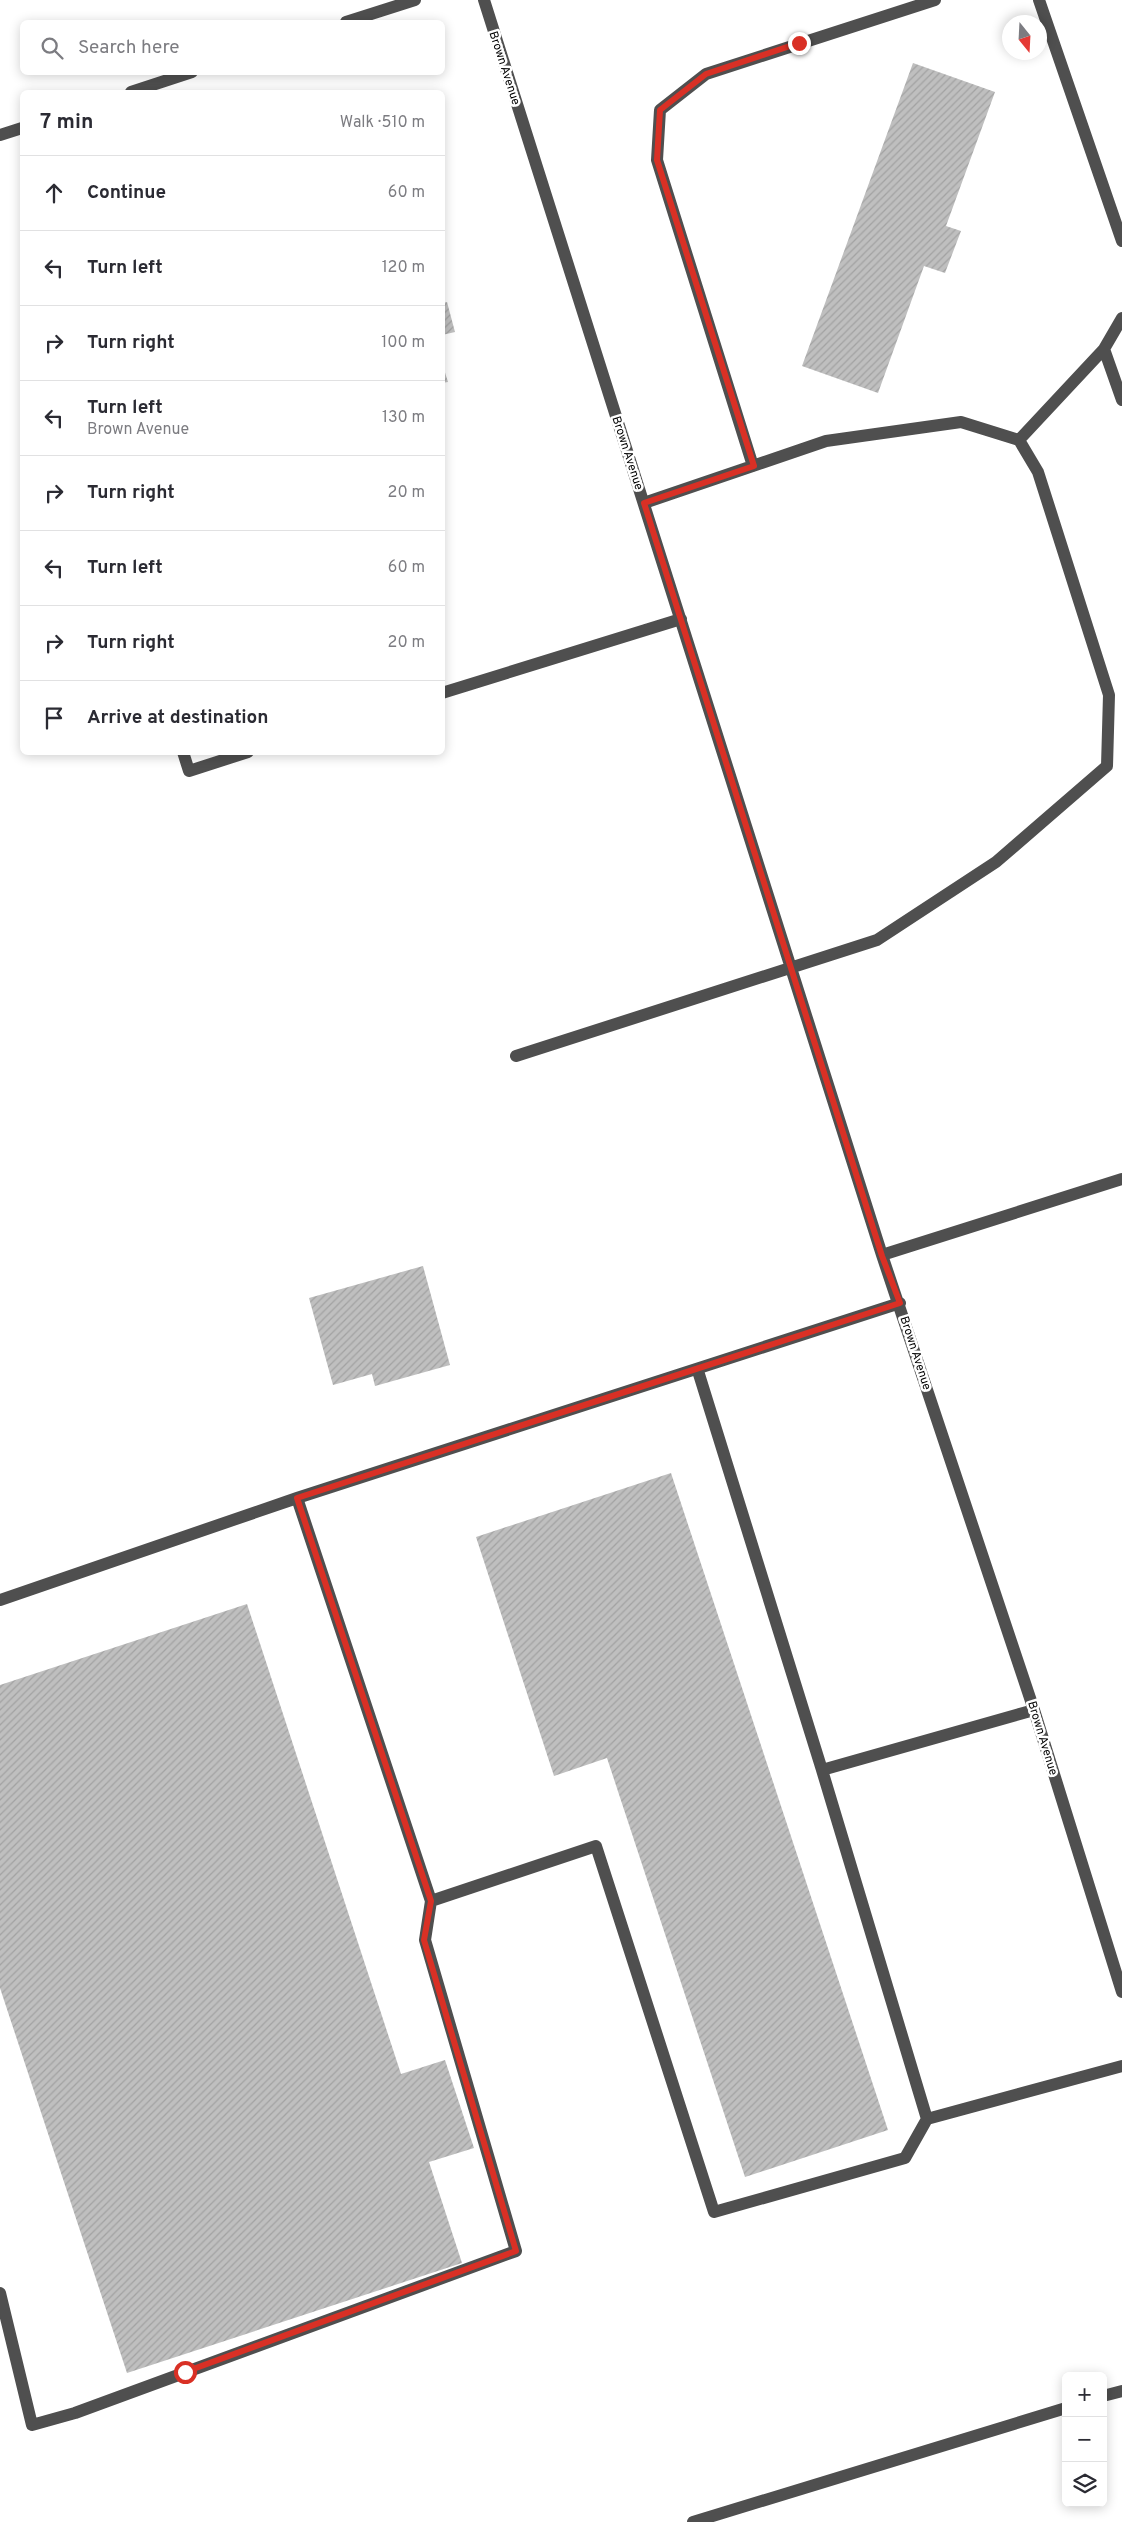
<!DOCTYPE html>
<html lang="en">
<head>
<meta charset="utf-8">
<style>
	:root { --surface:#fff; --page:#f7f7f7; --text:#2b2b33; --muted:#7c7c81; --line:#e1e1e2 }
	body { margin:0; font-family:Overpass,sans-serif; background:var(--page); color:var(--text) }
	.controls { position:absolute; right:15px; bottom:15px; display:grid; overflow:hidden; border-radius:8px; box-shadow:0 2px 12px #0003 }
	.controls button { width:45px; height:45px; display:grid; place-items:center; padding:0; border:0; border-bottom:1px solid var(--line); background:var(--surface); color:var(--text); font:25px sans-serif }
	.compass { position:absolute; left:1002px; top:15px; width:45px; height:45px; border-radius:50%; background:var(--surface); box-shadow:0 2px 12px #0003; rotate:162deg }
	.stop { position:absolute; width:15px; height:15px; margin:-11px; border:4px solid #d93025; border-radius:50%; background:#fff }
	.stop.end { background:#d93025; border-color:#fff; box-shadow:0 1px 5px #0008 }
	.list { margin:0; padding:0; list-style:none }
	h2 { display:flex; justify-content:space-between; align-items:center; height:65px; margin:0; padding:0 20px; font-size:21px }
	h2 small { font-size:16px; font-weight:400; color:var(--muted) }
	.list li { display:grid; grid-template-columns:32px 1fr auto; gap:15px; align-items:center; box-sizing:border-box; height:75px; padding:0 20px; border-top:1px solid var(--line) }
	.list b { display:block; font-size:19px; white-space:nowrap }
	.list p { margin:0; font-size:16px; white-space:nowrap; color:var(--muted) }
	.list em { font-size:16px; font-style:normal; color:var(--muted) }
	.icon { flex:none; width:28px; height:28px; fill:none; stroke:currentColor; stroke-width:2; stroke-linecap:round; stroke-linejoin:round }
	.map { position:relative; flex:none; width:1122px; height:2522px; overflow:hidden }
	.search { position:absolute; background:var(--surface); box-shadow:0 2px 12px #0003; left:20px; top:20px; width:425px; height:55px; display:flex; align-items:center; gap:12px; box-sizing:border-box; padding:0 18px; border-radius:8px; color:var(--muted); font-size:19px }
	.panel { position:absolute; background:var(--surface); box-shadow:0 2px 12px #0003; left:20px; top:90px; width:425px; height:665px; border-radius:8px }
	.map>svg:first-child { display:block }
	.building { fill:url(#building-hatch) }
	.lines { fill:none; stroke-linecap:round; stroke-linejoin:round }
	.minor { stroke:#4f4f4f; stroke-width:12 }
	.route { stroke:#d93025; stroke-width:6 }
	.labels { text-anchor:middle; stroke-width:5; stroke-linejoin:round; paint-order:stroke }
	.street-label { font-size:12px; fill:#000; stroke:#fff }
</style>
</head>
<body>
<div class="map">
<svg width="1122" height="2522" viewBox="0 0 1122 2522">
	<defs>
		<pattern id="building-hatch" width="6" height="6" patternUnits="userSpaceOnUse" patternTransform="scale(1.25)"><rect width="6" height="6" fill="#bfbfbf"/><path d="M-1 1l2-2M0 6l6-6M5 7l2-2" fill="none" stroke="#a2a2a2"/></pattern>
	</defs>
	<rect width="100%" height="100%" fill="#fff"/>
	<!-- building -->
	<path class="building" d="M913 63 995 92 946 226 961 231 945 273 924 266 878 393 802 366Z
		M447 302 455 332 442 335V303Z
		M442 363 448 382 442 383Z
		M423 1266 450 1365 375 1386 372 1374 333 1385 309 1298Z
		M671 1473 888 2130 745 2177 607 1758 554 1776 476 1537Z
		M247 1604 401 2074 445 2060 474 2148 429 2162 462 2263 127 2373 0 1988V1685Z"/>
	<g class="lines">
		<!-- minor -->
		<path class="minor" d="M484 0 882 1255 1034 1710 1122 1992
			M1039 0 1122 241
			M346 22 415 0
			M131 92 192 72
			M0 135 22 128
			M1104 349 1122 400
			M1019 440 1104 349 1122 318
			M753 466 657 160 660 110 706 74 935 0
			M442 693 681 619
			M183 752 189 771 248 752
			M516 1056 877 940 996 862 1107 766 1109 695 1038 472 1019 440 961 422 826 441 644 503
			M882 1255 1122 1179
			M698 1371 822 1770
			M297 1498 431 1901
			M0 1600 297 1498 900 1303
			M927 2119 1122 2066
			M0 2293 32 2425 75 2413 516 2251 425 1940 431 1901 596 1846 714 2212 905 2158 927 2119 822 1770 1034 1710
			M1103 2396 1122 2391
			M693 2522 1066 2408"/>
	</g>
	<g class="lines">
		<!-- route -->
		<path class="route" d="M185 2372 516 2251 424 1940 431 1901 297 1498 900 1303 882 1256 644 503 754 466 657 160 660 110 706 74 799 43"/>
	</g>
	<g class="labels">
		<!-- street labels -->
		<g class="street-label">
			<text transform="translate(505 68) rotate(72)" y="4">Brown Avenue</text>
			<text transform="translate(628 453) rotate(72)" y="4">Brown Avenue</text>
			<text transform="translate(916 1353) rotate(72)" y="4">Brown Avenue</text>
			<text transform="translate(1043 1738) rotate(73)" y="4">Brown Avenue</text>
		</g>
	</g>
</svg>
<div class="controls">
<button>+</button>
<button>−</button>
<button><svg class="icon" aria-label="layers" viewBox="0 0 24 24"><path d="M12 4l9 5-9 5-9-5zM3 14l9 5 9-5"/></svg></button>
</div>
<svg class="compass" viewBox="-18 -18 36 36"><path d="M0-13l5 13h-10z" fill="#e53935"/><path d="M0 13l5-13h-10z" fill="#7c7c81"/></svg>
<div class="stop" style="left:185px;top:2372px"></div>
<div class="stop end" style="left:799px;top:43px"></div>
<div class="search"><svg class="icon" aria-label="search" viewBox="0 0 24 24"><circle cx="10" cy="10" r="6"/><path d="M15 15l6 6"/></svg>Search here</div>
<section class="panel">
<h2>7 min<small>Walk · 510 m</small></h2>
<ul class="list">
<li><svg class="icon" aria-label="ahead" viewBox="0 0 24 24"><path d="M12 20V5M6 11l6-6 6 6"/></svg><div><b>Continue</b></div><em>60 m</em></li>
<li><svg class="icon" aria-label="left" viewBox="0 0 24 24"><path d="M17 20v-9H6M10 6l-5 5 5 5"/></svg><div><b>Turn left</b></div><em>120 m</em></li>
<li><svg class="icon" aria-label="right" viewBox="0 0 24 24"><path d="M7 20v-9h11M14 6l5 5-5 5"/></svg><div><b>Turn right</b></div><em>100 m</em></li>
<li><svg class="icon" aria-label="left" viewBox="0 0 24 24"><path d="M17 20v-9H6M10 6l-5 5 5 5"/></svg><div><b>Turn left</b><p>Brown Avenue</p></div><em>130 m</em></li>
<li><svg class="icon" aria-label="right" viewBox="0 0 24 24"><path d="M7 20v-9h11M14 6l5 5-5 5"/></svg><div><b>Turn right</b></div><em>20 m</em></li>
<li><svg class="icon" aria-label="left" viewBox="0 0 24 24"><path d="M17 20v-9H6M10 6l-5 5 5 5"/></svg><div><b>Turn left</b></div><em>60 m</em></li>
<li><svg class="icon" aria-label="right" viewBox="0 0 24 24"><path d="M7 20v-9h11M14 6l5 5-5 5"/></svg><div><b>Turn right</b></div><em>20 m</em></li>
<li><svg class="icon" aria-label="arrive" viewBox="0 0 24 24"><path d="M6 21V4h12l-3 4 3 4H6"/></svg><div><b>Arrive at destination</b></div></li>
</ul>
</section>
</div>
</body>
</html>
